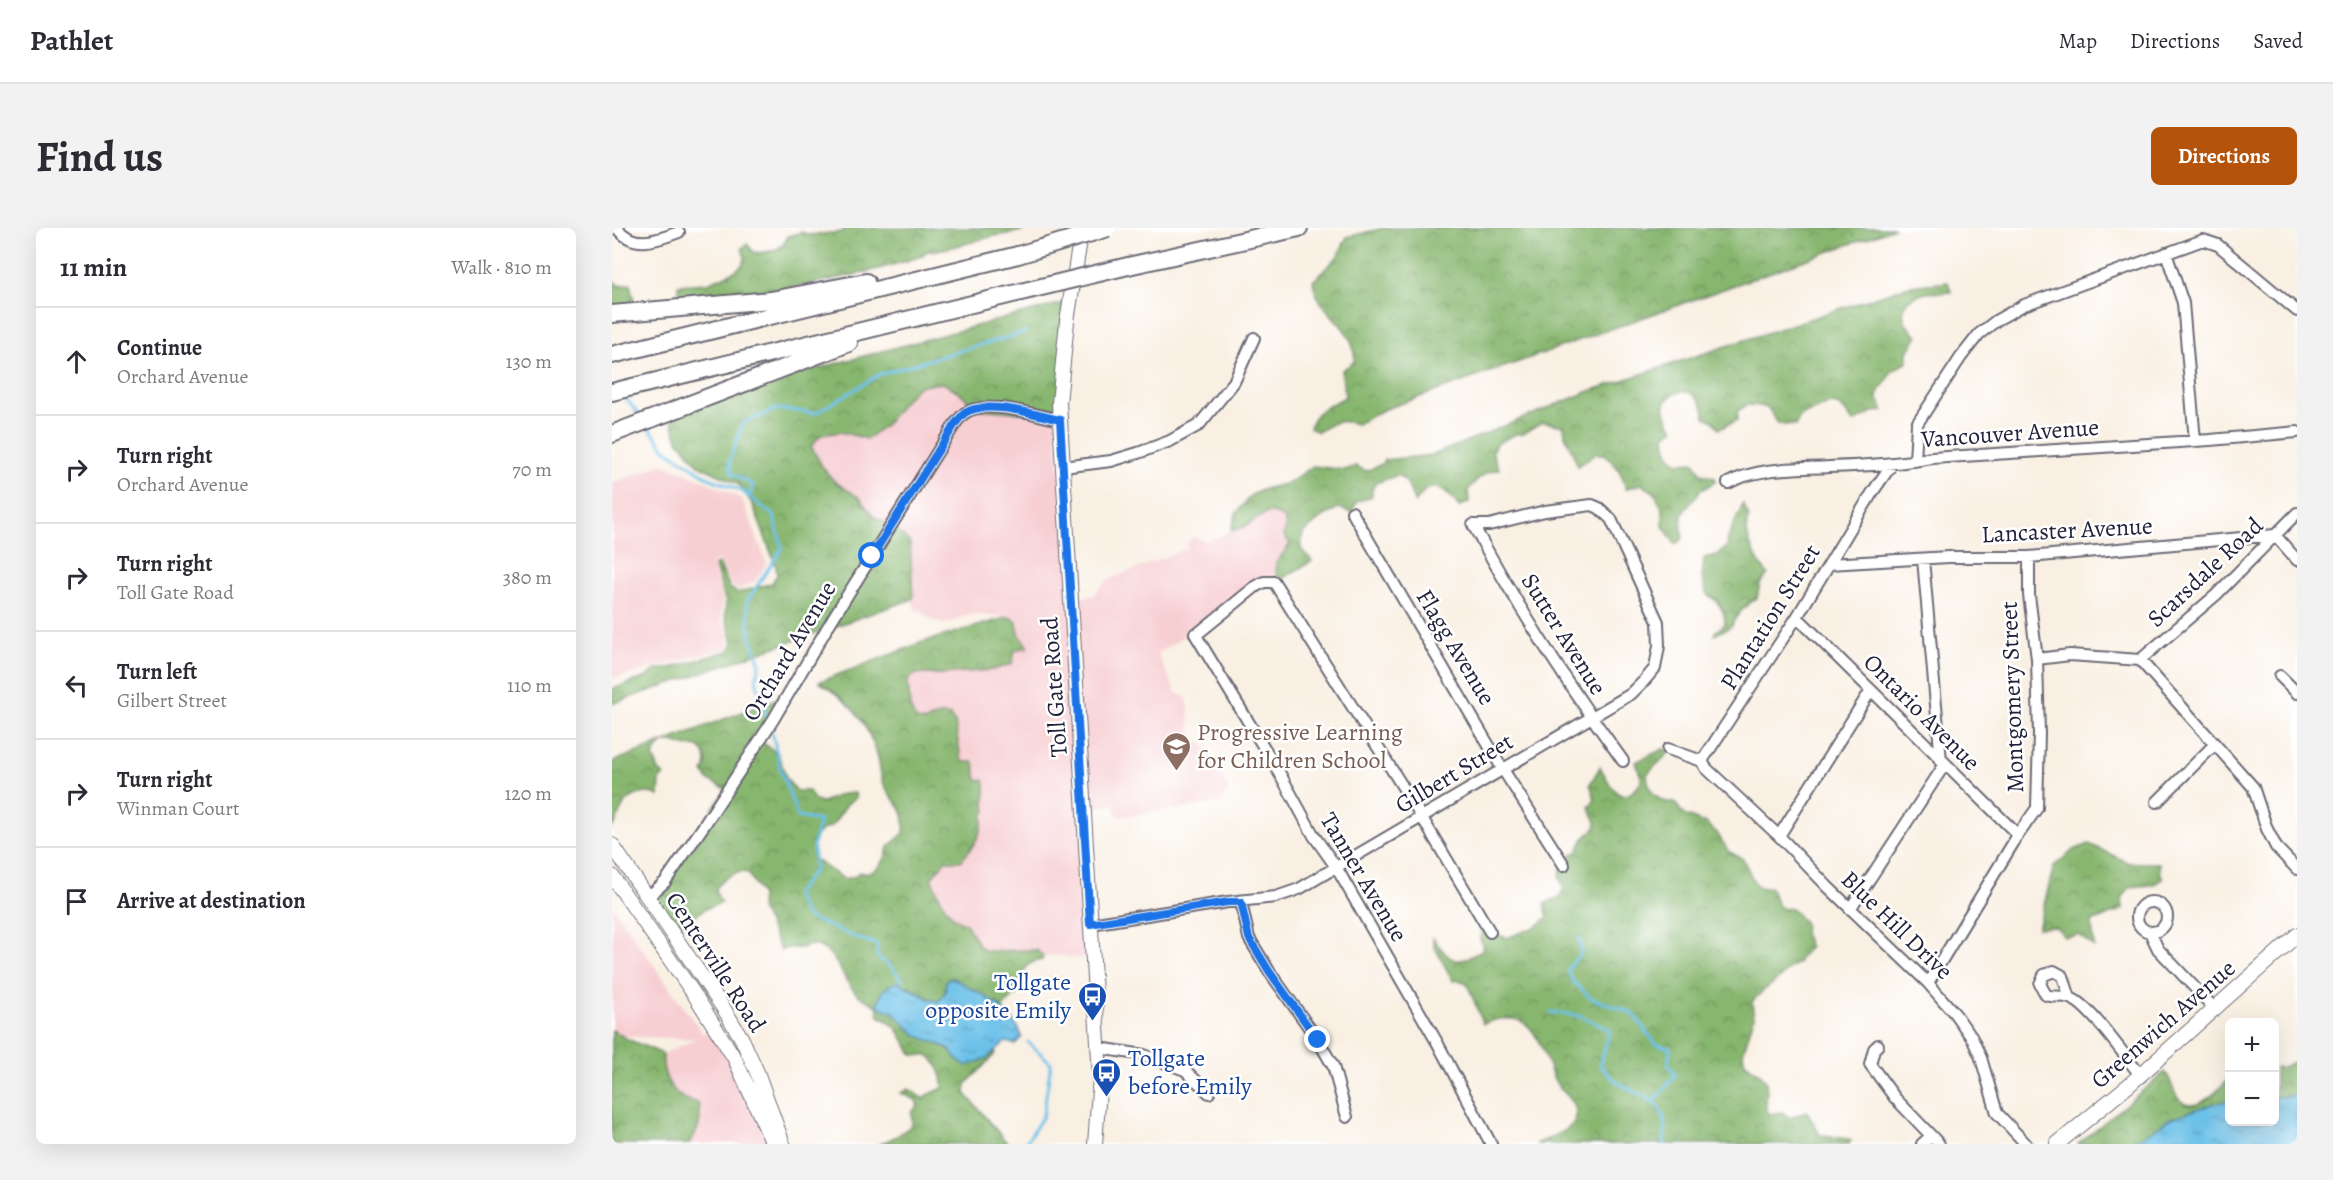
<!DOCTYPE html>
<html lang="en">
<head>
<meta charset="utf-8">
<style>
	:root { --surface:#fff; --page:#f2f2f3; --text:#2b2b33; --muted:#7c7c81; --line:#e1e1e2; --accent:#b45309 }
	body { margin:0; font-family:Alegreya,serif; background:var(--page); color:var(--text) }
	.controls { position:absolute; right:18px; bottom:18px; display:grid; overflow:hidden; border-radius:9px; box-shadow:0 6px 24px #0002 }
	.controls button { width:54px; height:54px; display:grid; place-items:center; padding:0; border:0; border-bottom:2px solid var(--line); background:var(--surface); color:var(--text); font:30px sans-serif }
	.stop { position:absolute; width:18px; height:18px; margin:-14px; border:4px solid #1a73e8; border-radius:50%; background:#fff }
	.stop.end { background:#1a73e8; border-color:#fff; box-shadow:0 2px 6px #0008 }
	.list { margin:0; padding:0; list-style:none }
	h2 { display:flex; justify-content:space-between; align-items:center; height:78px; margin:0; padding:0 24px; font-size:26px }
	h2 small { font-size:20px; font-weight:400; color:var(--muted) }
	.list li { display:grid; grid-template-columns:39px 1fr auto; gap:18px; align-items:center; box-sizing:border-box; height:108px; padding:0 24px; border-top:2px solid var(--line) }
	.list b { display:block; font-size:22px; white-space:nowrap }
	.list p { margin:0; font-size:20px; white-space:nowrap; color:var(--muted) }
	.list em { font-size:20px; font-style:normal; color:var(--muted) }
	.icon { flex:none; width:33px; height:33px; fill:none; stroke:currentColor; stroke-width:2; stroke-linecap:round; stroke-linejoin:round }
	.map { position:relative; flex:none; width:1685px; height:916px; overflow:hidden; border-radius:9px }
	header { display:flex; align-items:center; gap:36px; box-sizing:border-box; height:84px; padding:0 30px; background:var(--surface); border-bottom:2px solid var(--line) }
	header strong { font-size:28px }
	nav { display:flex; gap:33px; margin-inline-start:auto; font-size:21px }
	.intro { display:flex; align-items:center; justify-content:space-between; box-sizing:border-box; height:144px; padding:0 36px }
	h1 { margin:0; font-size:42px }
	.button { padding:15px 27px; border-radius:9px; background:var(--accent); color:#fff; font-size:21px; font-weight:700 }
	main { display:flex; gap:36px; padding:0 36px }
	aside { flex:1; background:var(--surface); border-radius:9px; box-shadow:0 6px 24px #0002 }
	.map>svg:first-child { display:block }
	.built { fill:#f7cfd3 }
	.forest { fill:url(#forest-crowns); stroke:#546c54; stroke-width:1.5 }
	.water { fill:url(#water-ripples); stroke:#477292; stroke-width:1.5 }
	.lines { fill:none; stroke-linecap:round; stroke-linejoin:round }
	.stream { stroke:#6cc1e9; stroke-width:3 }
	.minor-casing { stroke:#6d6a76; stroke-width:14 }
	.major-casing { stroke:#6d6a76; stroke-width:16 }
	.highway-casing { stroke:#6d6a76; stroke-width:20 }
	.minor { stroke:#fff; stroke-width:10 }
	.major { stroke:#fff; stroke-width:14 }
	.highway { stroke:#fff; stroke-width:16 }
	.highway-bridge-casing { stroke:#6d6a76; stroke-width:20; stroke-linecap:butt }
	.highway-bridge { stroke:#fff; stroke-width:16 }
	.route { stroke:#1a73e8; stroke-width:8 }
	.labels { text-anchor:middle; stroke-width:5; stroke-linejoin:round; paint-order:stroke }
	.street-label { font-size:24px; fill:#22223b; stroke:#fff }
	.education-label { font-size:24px; fill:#785e54; stroke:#fff; text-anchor:start }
	.transit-label { font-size:24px; fill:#164399; stroke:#fff; text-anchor:end }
</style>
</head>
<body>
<header>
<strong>Pathlet</strong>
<nav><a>Map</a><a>Directions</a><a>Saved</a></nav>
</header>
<div class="intro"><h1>Find us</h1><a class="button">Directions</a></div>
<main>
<aside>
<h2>11 min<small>Walk · 810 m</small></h2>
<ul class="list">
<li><svg class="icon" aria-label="ahead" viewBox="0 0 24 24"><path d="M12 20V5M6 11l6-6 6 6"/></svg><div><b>Continue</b><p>Orchard Avenue</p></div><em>130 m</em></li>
<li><svg class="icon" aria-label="right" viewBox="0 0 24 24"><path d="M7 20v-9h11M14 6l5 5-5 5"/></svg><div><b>Turn right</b><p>Orchard Avenue</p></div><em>70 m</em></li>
<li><svg class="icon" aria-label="right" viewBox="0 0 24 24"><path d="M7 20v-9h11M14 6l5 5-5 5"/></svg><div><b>Turn right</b><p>Toll Gate Road</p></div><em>380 m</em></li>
<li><svg class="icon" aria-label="left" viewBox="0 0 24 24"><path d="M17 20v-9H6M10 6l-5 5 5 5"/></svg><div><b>Turn left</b><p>Gilbert Street</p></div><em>110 m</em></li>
<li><svg class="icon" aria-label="right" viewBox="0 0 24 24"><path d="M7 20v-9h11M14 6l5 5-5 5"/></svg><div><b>Turn right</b><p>Winman Court</p></div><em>120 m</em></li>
<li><svg class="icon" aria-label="arrive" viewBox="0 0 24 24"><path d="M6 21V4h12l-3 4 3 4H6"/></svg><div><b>Arrive at destination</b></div></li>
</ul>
</aside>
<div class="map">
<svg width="1685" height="916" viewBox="0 0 1685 916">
	<defs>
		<pattern id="forest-crowns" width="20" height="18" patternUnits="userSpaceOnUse" patternTransform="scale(1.5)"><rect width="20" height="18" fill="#87b66e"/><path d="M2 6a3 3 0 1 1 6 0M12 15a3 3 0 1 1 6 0" fill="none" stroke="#6e945c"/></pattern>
		<pattern id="water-ripples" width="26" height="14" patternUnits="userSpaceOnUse" patternTransform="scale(1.5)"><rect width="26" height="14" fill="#6cc1e9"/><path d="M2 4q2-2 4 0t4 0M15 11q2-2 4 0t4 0" fill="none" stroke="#589cbe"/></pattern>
	</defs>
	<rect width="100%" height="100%" fill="#fff"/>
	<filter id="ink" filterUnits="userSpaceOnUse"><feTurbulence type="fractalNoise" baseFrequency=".0167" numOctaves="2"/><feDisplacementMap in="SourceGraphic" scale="12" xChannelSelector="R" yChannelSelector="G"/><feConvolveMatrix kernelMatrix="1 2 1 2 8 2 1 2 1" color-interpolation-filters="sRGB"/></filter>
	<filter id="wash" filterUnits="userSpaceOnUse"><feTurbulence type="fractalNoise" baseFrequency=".008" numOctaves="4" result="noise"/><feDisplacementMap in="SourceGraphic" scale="24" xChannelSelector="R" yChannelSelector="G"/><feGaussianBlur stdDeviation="1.35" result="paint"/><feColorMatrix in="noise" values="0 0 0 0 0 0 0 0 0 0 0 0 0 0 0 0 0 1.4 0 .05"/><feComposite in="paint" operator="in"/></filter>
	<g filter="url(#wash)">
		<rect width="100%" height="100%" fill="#f9f0e3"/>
		<!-- built -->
		<path class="built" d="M331 155 347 164 365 181 442 190 460 368H480L496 352 576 320 574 315 581 309 595 313 636 297 654 284 663 285 672 290 674 298 678 316 664 335 665 354 641 365 590 408 575 406 546 426 564 465 572 468 576 474 579 510 573 515 590 513 617 562 613 567 612 573 604 576 508 589 503 583 502 576 474 580 481 729 459 730 447 727 431 729 425 722 373 723 368 719 354 696 342 690 332 677 319 650 374 584 372 571 373 555 365 552 349 531 345 506 326 487 312 494 303 491 298 479 296 452 304 446H329L369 442 400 436 403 422 415 419 408 408 404 392 400 389 358 386 332 396 317 391 310 383 304 382 301 378 298 314 278 297 261 288 248 270 223 255 212 241 199 218 209 207 229 204 255 211 307 158Z
			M51 236 91 252 130 271 155 335 143 353 126 362 120 358 108 332 100 335 111 374 109 388 118 412 114 420 0 451V255Z
			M0 678 91 806 102 797 162 916H77L85 906 90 886 86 874 73 873 63 864 55 852 50 836 51 826 83 811 0 808Z"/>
		<!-- forest -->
		<path class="forest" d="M233 0H417C401 7 386 6 371 11 356 15 330 23 315 23L310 28C231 54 149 65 67 75L66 57 96 55 123 43 130 37 133 30 130 20 135 16 142 24C156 26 171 22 176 8L190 4 197 7 230 4Z
			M772 0H1283L771 182 745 196C728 190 720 195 706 204L698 200C700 183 719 177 733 169L730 142 742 134C746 97 704 86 701 53L726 28 735 9Z
			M0 51 6 57 18 56 23 77 0 79Z
			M1336 54 1339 64C1329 66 1319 63 1310 66 1285 74 1286 93 1306 107L1296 124V133L1279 144 1274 154 1267 162 1266 170 1272 183 1260 184 1242 194C1237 190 1234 182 1229 179 1218 171 1210 181 1201 183 1192 186 1186 187 1184 198L1166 196C1156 176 1154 178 1134 177L1125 184V193L1107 201 1101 193 1093 189C1087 148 1048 165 1053 183 1054 189 1059 195 1062 201L1053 208C1053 218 1057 229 1066 235L1082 234 1089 246 1103 250V254L1087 263V266C1069 285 1067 285 1071 311L1063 316 1051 298V282L1042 264 1029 256 1013 261C1012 246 1003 236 992 226H983L966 238 953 207 952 198 931 194 910 206 906 205 884 216 880 224 887 241C873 243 864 252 856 262L857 274 847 279 837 266 824 259 813 262 803 275 795 255 786 247 764 255 760 261V268L744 274 740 284 726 280 709 290 691 306 689 321 700 333 665 354 664 335 678 316 672 307 674 298 672 290C653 279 653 287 637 296 632 299 625 301 619 303L624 285 639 267 652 261 677 255 701 238 733 242 744 238 754 243 770 236 772 232 821 227 975 164 1297 58Z
			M458 73 448 188 365 181 347 164 331 155 307 158 290 175 275 195 255 211 229 204 209 207 199 218 212 241 223 254 248 270 261 288 278 297 298 314 301 371 0 476V461L35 449 44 441H55L116 423 121 414 113 387 114 375 103 338 107 335 118 360 125 365 160 355 165 347 164 338 140 275 126 256 86 237 66 212 58 188 162 152Z
			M1131 276 1137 289C1128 303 1146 335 1156 346L1148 356 1145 370C1136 375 1122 388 1120 398L1102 407 1103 404 1113 396C1113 382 1107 373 1095 366L1090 350 1092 330 1105 327 1115 319C1115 305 1126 290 1131 276Z
			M396 389 404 392 408 408 416 419 403 422 400 436 380 442 329 446H304L296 452 298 479 303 491 312 494 326 487H337L343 494 349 531 352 534H362L365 552H372C375 561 372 574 374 584L371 586C372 604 360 620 349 633H333L319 650 332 677 342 690 354 696 368 719 373 723 425 722 431 729 430 732C404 736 416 749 405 765 401 770 395 774 391 780L339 749 334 753 333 765 327 773 319 772 297 758 268 768 266 778 281 785 306 808 336 820 348 834 384 822 383 826 354 856 353 865 396 916H268L285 908 300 897V884L306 878 304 872 289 865 297 861 310 870 331 860C332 848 326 837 318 828L301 827 284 799 267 788 265 778C259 774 251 771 245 766 229 752 227 725 205 718 198 715 193 720 187 720 179 721 178 718 169 722L148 679 149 667 136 645C123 642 110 650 103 662L109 675 95 680 61 703 38 670 114 561 96 552 91 544C96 535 95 519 81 518 75 518 78 520 72 518 55 512 51 510 41 528L47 543 52 547 48 552 47 568C35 561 15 567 9 582 5 589 7 593 0 599V534L177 466 149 513 166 526 175 552 185 563H197L201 570 208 575 230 566 243 565 244 570 235 576 220 598C201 603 198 615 203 632L232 651 244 648 247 644C263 649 274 634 276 619L292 605C294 576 283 579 272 556 268 548 268 537 266 529 256 495 237 472 207 454L311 414Z
			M1051 521 1059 523 1035 546C1036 564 1046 575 1063 575L1073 588C1081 588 1085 595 1093 594L1105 605 1116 623 1131 631 1143 656 1150 660 1158 659 1166 677 1172 681 1179 680 1193 695 1192 705 1198 719 1187 731V735C1173 740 1173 746 1163 754 1154 761 1147 765 1140 774L1142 789 1131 825 1133 835C1159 852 1155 852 1154 882L1157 886 1170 884 1178 890 1195 883 1208 907C1219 910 1228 908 1239 912L1237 916H924C937 910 956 905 963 892 970 876 948 863 943 853 926 817 924 775 871 796L856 757 848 752 841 753 822 718 821 710C841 737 844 738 872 721L868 711 870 701 895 710C909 703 926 702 936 688L932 676 948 669 952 660 947 649 950 638 948 632 966 623 972 610 983 601 984 594 977 579 983 571 978 556 988 539C1000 560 1009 583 1030 553L1024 534Z
			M1477 616 1517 635H1547L1548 644 1551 651 1540 657 1518 659 1510 670 1511 681 1480 694 1482 719 1467 707 1453 709 1444 699 1426 700 1442 638 1462 622Z
			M0 802 15 811 51 826C49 849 62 872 86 874 91 890 87 902 77 916H0Z
			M1681 834 1685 836V868L1663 869V839L1669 840Z
			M1553 844C1560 852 1560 862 1566 870 1581 890 1607 862 1617 850V873L1603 875 1557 891 1540 903 1516 916H1466Z"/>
		<!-- water -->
		<path class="water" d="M339 749C366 765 399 778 410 809L403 816 393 814 375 830 355 838 348 834 336 820 306 808 281 785 266 778C269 765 271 758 286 754L319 772 327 773 333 765 334 753Z
			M1685 868V916H1516L1540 903 1557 891 1603 875 1617 873 1618 894H1662L1663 869Z"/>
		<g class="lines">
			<!-- stream -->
			<path class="stream" d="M12 168 28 188
				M36 198 53 221 97 250 130 263 162 288 170 320 135 373 138 407 148 436 144 452 156 493
				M137 269 141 257 120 246 117 234 131 195 165 181 204 185 268 146 414 104
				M160 504 169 543 186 589 208 593 201 617 203 641 183 667 194 688 242 709 265 716V729L280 739 290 753
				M967 710 969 725 955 742 962 755 979 770 1020 785 1044 816 1058 820 1056 836 1063 847 1043 873
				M939 784 969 788 998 802 988 837C993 843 999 850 1005 854 1035 873 1058 869 1052 916
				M413 916 431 888 439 835 416 814"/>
		</g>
	</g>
	<g filter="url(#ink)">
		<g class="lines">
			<defs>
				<path id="minor" d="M5 0C22 22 45 12 67 4
					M1554 25 1571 75 1583 213
					M1303 233 1305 196 1349 129 1367 106 1385 92 1412 77 1591 12 1606 17 1685 83
					M451 239 499 233 526 225 558 213 587 197 622 154 642 110
					M1116 255C1146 239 1184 241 1217 239 1252 238 1286 236 1320 230L1598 212 1685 204
					M740 284 890 540 952 637
					M1311 331 1329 533
					M1217 336 1337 329H1417L1663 307 1685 332
					M1185 389 1406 607
					M583 406 668 546 702 608 724 639 826 816 879 916
					M584 407 643 359 652 354H662L809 588 878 704
					M1425 431 1458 427 1528 432 1641 559 1655 601 1664 619 1685 641
					M1528 432 1604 367 1685 285
					M1668 448 1685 465
					M1056 521 1090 533
					M1090 533 1094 540 1167 608 1216 659 1316 755 1343 786 1360 810 1369 830 1385 885 1414 916
					M1090 533 1185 389 1260 265 1280 236
					M1545 574 1603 516
					M1167 608 1259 462
					M36 669 53 654 93 596 161 492 221 390 343 196C346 192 349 188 353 185 373 171 425 187 448 192
					M1525 689a15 15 0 1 1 30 0a15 15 0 1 1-30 0Z
					M629 674 637 710 657 743 706 812 721 838 735 889
					M1238 681 1333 536
					M479 696 616 674 664 669 687 661 1019 466 1032 453 1043 440 1047 418 1046 394 999 291 987 280 980 277 933 283 877 297H861C906 379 956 458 1011 533
					M1538 704 1546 721 1603 781
					M1316 755 1406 607 1425 580 1427 506 1425 431 1417 367V329
					M1458 770 1451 748 1442 743 1432 747 1428 756 1434 767C1442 770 1449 767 1458 770 1477 776 1514 830 1529 848
					M1266 817 1262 821 1258 836 1283 870 1327 916
					M487 820 532 827 573 842 597 865
					M1310 916 1319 908"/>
				<path id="major" d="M470 0 455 93 447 175 488 848 483 916
					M0 617 112 781 130 811 145 844 171 916
					M0 648 84 769 123 831 161 916
					M1445 916 1517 857 1685 707"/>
				<path id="highway" d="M516 38 687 0
					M0 86 159 72 254 54
					M0 127 406 27
					M0 164 417 62
					M0 206 237 115"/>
			</defs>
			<!-- minor casing -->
			<use href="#minor" class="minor-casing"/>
			<!-- major casing -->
			<use href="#major" class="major-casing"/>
			<!-- highway casing -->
			<use href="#highway" class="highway-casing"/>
			<!-- minor -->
			<use href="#minor" class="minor"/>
			<!-- major -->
			<use href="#major" class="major"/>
			<!-- highway -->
			<use href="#highway" class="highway"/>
			<defs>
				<path id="highway-bridge" d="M406 27 496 0
					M417 62 516 38"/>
			</defs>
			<!-- highway-bridge casing -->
			<use href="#highway-bridge" class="highway-bridge-casing"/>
			<!-- highway-bridge -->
			<use href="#highway-bridge" class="highway-bridge"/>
		</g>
	</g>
	<g class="lines" filter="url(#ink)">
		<!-- route -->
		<path class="route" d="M260 328 343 196C346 192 349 188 353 185 373 171 426 187 448 192L478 696 616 674H629L637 710 657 743 706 812"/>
	</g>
	<!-- icons -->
	<defs>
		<symbol id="school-pin" viewBox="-11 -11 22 30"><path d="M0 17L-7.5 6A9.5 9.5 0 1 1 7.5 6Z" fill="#8d6e63" stroke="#fff"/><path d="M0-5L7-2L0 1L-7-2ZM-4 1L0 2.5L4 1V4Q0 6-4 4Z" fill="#fff"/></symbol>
		<symbol id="bus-pin" viewBox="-11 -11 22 30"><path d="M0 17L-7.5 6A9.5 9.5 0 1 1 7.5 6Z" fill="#1a4fb4" stroke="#fff"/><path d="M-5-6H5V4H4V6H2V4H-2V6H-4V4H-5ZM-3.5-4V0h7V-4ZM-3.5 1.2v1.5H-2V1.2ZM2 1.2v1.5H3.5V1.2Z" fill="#fff"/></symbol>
	</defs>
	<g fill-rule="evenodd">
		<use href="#school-pin" x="548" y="502" width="33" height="45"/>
		<use href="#bus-pin" x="464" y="752" width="33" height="45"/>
		<use href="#bus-pin" x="478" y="828" width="33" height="45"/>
	</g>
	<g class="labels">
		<!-- street labels -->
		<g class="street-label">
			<text transform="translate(1398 205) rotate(-4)" y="8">Vancouver Avenue</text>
			<text transform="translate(1455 302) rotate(-3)" y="8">Lancaster Avenue</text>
			<text transform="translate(1593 344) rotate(-43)" y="8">Scarsdale Road</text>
			<text transform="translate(1158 389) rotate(-58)" y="8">Plantation Street</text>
			<text transform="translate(952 406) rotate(58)" y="8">Sutter Avenue</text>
			<text transform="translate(844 419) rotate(59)" y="8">Flagg Avenue</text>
			<text transform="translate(177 423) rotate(-59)" y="8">Orchard Avenue</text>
			<text transform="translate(442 459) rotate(-94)" y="8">Toll Gate Road</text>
			<text transform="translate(1400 469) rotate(-92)" y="8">Montgomery Street</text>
			<text transform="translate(1310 484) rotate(45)" y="8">Ontario Avenue</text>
			<text transform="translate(842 545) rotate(-31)" y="8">Gilbert Street</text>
			<text transform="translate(752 649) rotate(59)" y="8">Tanner Avenue</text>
			<text transform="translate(1285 697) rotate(44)" y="8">Blue Hill Drive</text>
			<text transform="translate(104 734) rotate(57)" y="8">Centerville Road</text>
			<text transform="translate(1551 796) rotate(-41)" y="8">Greenwich Avenue</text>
		</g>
		<!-- education labels -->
		<g class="education-label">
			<text x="585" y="512">Progressive Learning<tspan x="585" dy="28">for Children School</tspan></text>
		</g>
		<!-- transit labels -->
		<g class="transit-label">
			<text x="459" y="762">Tollgate<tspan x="459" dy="28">opposite Emily</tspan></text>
			<text x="516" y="838" text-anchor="start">Tollgate<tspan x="516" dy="28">before Emily</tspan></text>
		</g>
	</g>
</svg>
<div class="controls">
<button>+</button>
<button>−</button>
</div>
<div class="stop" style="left:260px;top:328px"></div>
<div class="stop end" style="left:706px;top:812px"></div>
</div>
</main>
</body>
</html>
